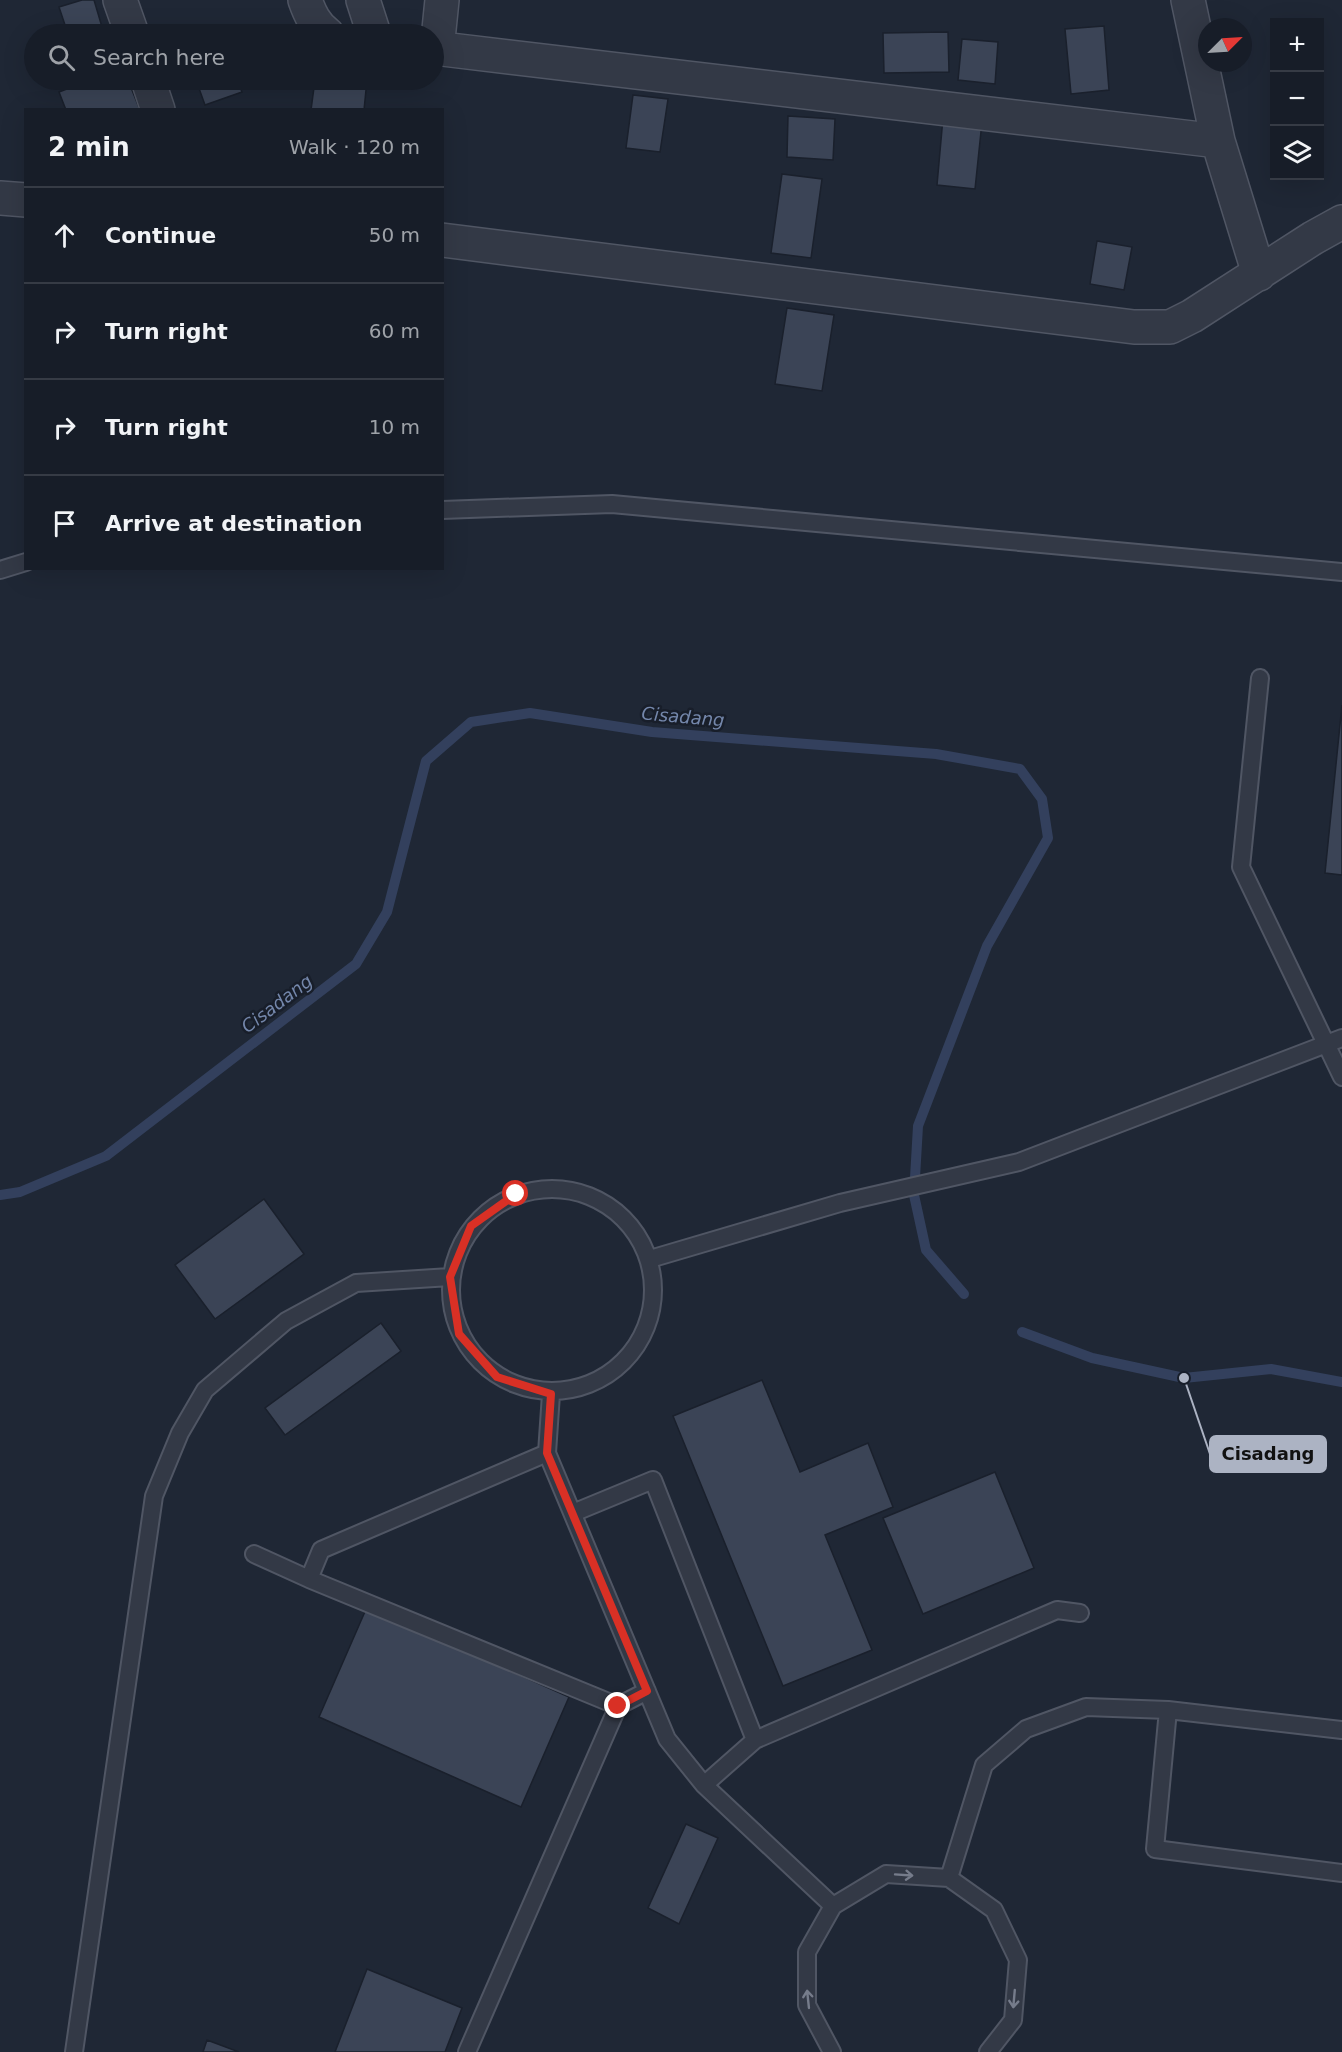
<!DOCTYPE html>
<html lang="en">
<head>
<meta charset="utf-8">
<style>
	:root { --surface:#171d28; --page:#202630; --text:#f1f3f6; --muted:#9ea2a8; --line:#363b45 }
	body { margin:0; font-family:"DejaVu Sans",sans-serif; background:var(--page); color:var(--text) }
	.controls { position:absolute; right:18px; top:18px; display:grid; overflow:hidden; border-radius:0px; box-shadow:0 6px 24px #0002 }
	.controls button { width:54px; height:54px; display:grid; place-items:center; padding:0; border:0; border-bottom:2px solid var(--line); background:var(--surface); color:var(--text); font:30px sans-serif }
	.compass { position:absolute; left:1198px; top:18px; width:54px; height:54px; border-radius:50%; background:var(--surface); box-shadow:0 6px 24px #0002; rotate:66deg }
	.stop { position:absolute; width:18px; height:18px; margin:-14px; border:4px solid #d93025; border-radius:50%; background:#fff }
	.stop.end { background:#d93025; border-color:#fff; box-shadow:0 2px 6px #0008 }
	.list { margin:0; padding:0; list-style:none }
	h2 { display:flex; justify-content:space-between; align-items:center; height:78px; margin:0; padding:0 24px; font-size:26px }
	h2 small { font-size:20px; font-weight:400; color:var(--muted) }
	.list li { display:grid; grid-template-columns:39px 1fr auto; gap:18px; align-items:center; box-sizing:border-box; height:96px; padding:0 24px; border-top:2px solid var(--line) }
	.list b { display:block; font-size:22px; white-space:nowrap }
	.list em { font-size:20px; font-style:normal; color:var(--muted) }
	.icon { flex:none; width:33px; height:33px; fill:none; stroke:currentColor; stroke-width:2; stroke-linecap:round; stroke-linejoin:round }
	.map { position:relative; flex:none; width:1342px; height:2052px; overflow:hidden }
	.search { position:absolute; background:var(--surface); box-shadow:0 6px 24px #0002; left:24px; top:24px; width:420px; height:66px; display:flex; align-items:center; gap:15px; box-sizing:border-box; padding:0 21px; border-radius:33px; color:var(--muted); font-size:22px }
	.panel { position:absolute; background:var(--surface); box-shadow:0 6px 24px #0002; left:24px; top:108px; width:420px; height:462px; border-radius:0px }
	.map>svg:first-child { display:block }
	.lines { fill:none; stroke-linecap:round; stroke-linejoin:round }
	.stream { stroke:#33405d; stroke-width:10 }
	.building { fill:#3b4456; stroke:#1a202c; stroke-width:1.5 }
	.lane-casing { stroke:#505664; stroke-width:20 }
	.street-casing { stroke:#505664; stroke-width:36 }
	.lane { stroke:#333946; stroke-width:16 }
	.street { stroke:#333946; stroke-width:33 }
	.oneway { stroke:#767c8b }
	.route { stroke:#d93025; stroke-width:8 }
	.labels { text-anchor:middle; stroke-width:5; stroke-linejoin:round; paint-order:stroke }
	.water-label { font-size:18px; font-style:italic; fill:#7487ab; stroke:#181e2a }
	.leader { fill:none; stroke:#acb3c3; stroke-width:2 }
	.callout-dot { fill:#acb3c3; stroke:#181e2a; stroke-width:2 }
	.callout { fill:#acb3c3; stroke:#acb3c3; stroke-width:2 }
	.callout-label { font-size:18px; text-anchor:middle; font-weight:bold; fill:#111 }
</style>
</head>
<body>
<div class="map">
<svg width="1342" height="2052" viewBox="0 0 1342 2052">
	<rect width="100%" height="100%" fill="#1f2735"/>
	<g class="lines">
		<!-- stream -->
		<path class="stream" d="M0 1195 20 1192 106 1156 356 964 387 912 426 761 471 722 530 713 652 732 936 754 1020 769 1042 799 1048 838 987 946 918 1126 914 1195 926 1250 964 1294
			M1022 1332 1092 1358 1184 1378 1271 1369 1342 1382"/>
	</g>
	<!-- building -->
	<path class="building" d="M82 0H94L102 27 78 34H68L59 7Z
		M1104 26 1109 90 1071 94 1065 29Z
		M948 32 949 72 884 73 883 33Z
		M962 39 998 42 995 84 958 80Z
		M90 80H128L140 110H66L59 92Z
		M196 80H237L242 92 205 105Z
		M315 80H367L364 110H311Z
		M633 95 668 99 660 152 626 148Z
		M788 116 835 119 833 160 787 157Z
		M943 118 982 122 975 189 937 185Z
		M782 174 822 179 811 258 771 253Z
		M1097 241 1132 247 1124 290 1090 284Z
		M787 308 834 315 822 391 775 384Z
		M1342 705V875L1325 873Z
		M264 1199 304 1254 215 1319 175 1265Z
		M381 1323 401 1351 285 1435 265 1408Z
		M762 1380 800 1472 868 1443 893 1507 825 1535 872 1650 783 1686 673 1416Z
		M995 1472 1034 1568 923 1614 883 1518Z
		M367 1607 569 1697 521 1807 319 1717Z
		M686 1824 718 1838 679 1924 648 1908Z
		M367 1969 462 2008 445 2052H335Z
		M207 2040 239 2052H203Z"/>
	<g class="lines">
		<defs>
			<path id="lane" d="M442 510 612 504 1342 572
				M0 570 26 562
				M1260 678 1241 867 1342 1077
				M451 1290a101 101 0 1 1 202 0a101 101 0 1 1-202 0Z
				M650 1259 840 1203 1019 1162 1342 1038
				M551 1394 547 1453 667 1739 704 1785 833 1906
				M573 1513 653 1480 755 1740
				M254 1554 309 1579 618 1706 647 1691
				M309 1579 321 1550 547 1453
				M1168 1710 1155 1849 1342 1873
				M704 1785 755 1740 1057 1610 1080 1613
				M949 1878 984 1765 1026 1729 1086 1707 1168 1710 1342 1730
				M74 2052 154 1496 180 1433 205 1390 286 1321 356 1283 450 1277
				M467 2052 618 1706
				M832 2052 807 2005V1952L833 1906 886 1874 949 1878 994 1910 1018 1960 1013 2020 988 2052"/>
			<path id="street" d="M120 0 132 34
				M305 0C310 14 315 25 327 34
				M363 0 374 34
				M1188 0 1218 141 1259 274
				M434 48 1218 141
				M437 49 442 0
				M148 80 158 110
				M0 198 26 200
				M442 240 1134 327H1170L1192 316 1313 238 1342 222"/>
		</defs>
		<!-- lane casing -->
		<use href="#lane" class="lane-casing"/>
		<!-- street casing -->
		<use href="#street" class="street-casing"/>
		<!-- lane -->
		<use href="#lane" class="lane"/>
		<!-- street -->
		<use href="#street" class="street"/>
	</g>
	<!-- one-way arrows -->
	<defs><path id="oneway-shaft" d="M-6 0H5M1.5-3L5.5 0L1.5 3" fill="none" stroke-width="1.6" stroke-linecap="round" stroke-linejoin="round" transform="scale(1.5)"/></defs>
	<g class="oneway">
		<use href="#oneway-shaft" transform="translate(904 1875) rotate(4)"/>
		<use href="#oneway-shaft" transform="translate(808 1999) rotate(-96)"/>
		<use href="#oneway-shaft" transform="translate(1014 1999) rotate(95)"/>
	</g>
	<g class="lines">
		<!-- route -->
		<path class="route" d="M516 1194 471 1226 450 1277 459 1334 497 1377 551 1394 547 1453 647 1691 618 1706"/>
	</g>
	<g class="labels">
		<!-- water labels -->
		<g class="water-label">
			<text transform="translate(683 717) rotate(5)" y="6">Cisadang</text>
			<text transform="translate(277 1004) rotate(-37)" y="6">Cisadang</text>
		</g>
	</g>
	<!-- callouts -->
	<path class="leader" d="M1184 1378L1210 1454"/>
	<circle class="callout-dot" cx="1184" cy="1378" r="6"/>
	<rect class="callout" x="1210" y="1436" width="116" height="36" rx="6"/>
	<g class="callout-label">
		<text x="1268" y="1460">Cisadang</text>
	</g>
</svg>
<div class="controls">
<button>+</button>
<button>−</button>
<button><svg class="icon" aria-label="layers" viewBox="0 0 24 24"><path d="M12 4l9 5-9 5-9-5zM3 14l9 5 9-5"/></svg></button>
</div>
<svg class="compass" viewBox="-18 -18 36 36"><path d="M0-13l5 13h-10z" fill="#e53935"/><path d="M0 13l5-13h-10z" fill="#9ea2a8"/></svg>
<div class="stop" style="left:516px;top:1194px"></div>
<div class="stop end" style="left:618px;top:1706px"></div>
<div class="search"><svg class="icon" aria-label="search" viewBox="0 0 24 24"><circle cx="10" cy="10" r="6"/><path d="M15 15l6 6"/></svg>Search here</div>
<section class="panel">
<h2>2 min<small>Walk · 120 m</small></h2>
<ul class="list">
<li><svg class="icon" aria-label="ahead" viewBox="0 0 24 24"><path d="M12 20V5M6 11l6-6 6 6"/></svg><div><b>Continue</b></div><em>50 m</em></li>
<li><svg class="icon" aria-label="right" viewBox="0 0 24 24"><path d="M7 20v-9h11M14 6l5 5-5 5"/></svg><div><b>Turn right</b></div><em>60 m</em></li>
<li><svg class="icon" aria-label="right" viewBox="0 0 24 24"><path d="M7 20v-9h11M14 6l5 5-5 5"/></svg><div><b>Turn right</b></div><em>10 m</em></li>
<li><svg class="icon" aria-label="arrive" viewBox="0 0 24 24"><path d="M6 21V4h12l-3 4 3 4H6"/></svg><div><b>Arrive at destination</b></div></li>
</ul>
</section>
</div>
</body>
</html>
